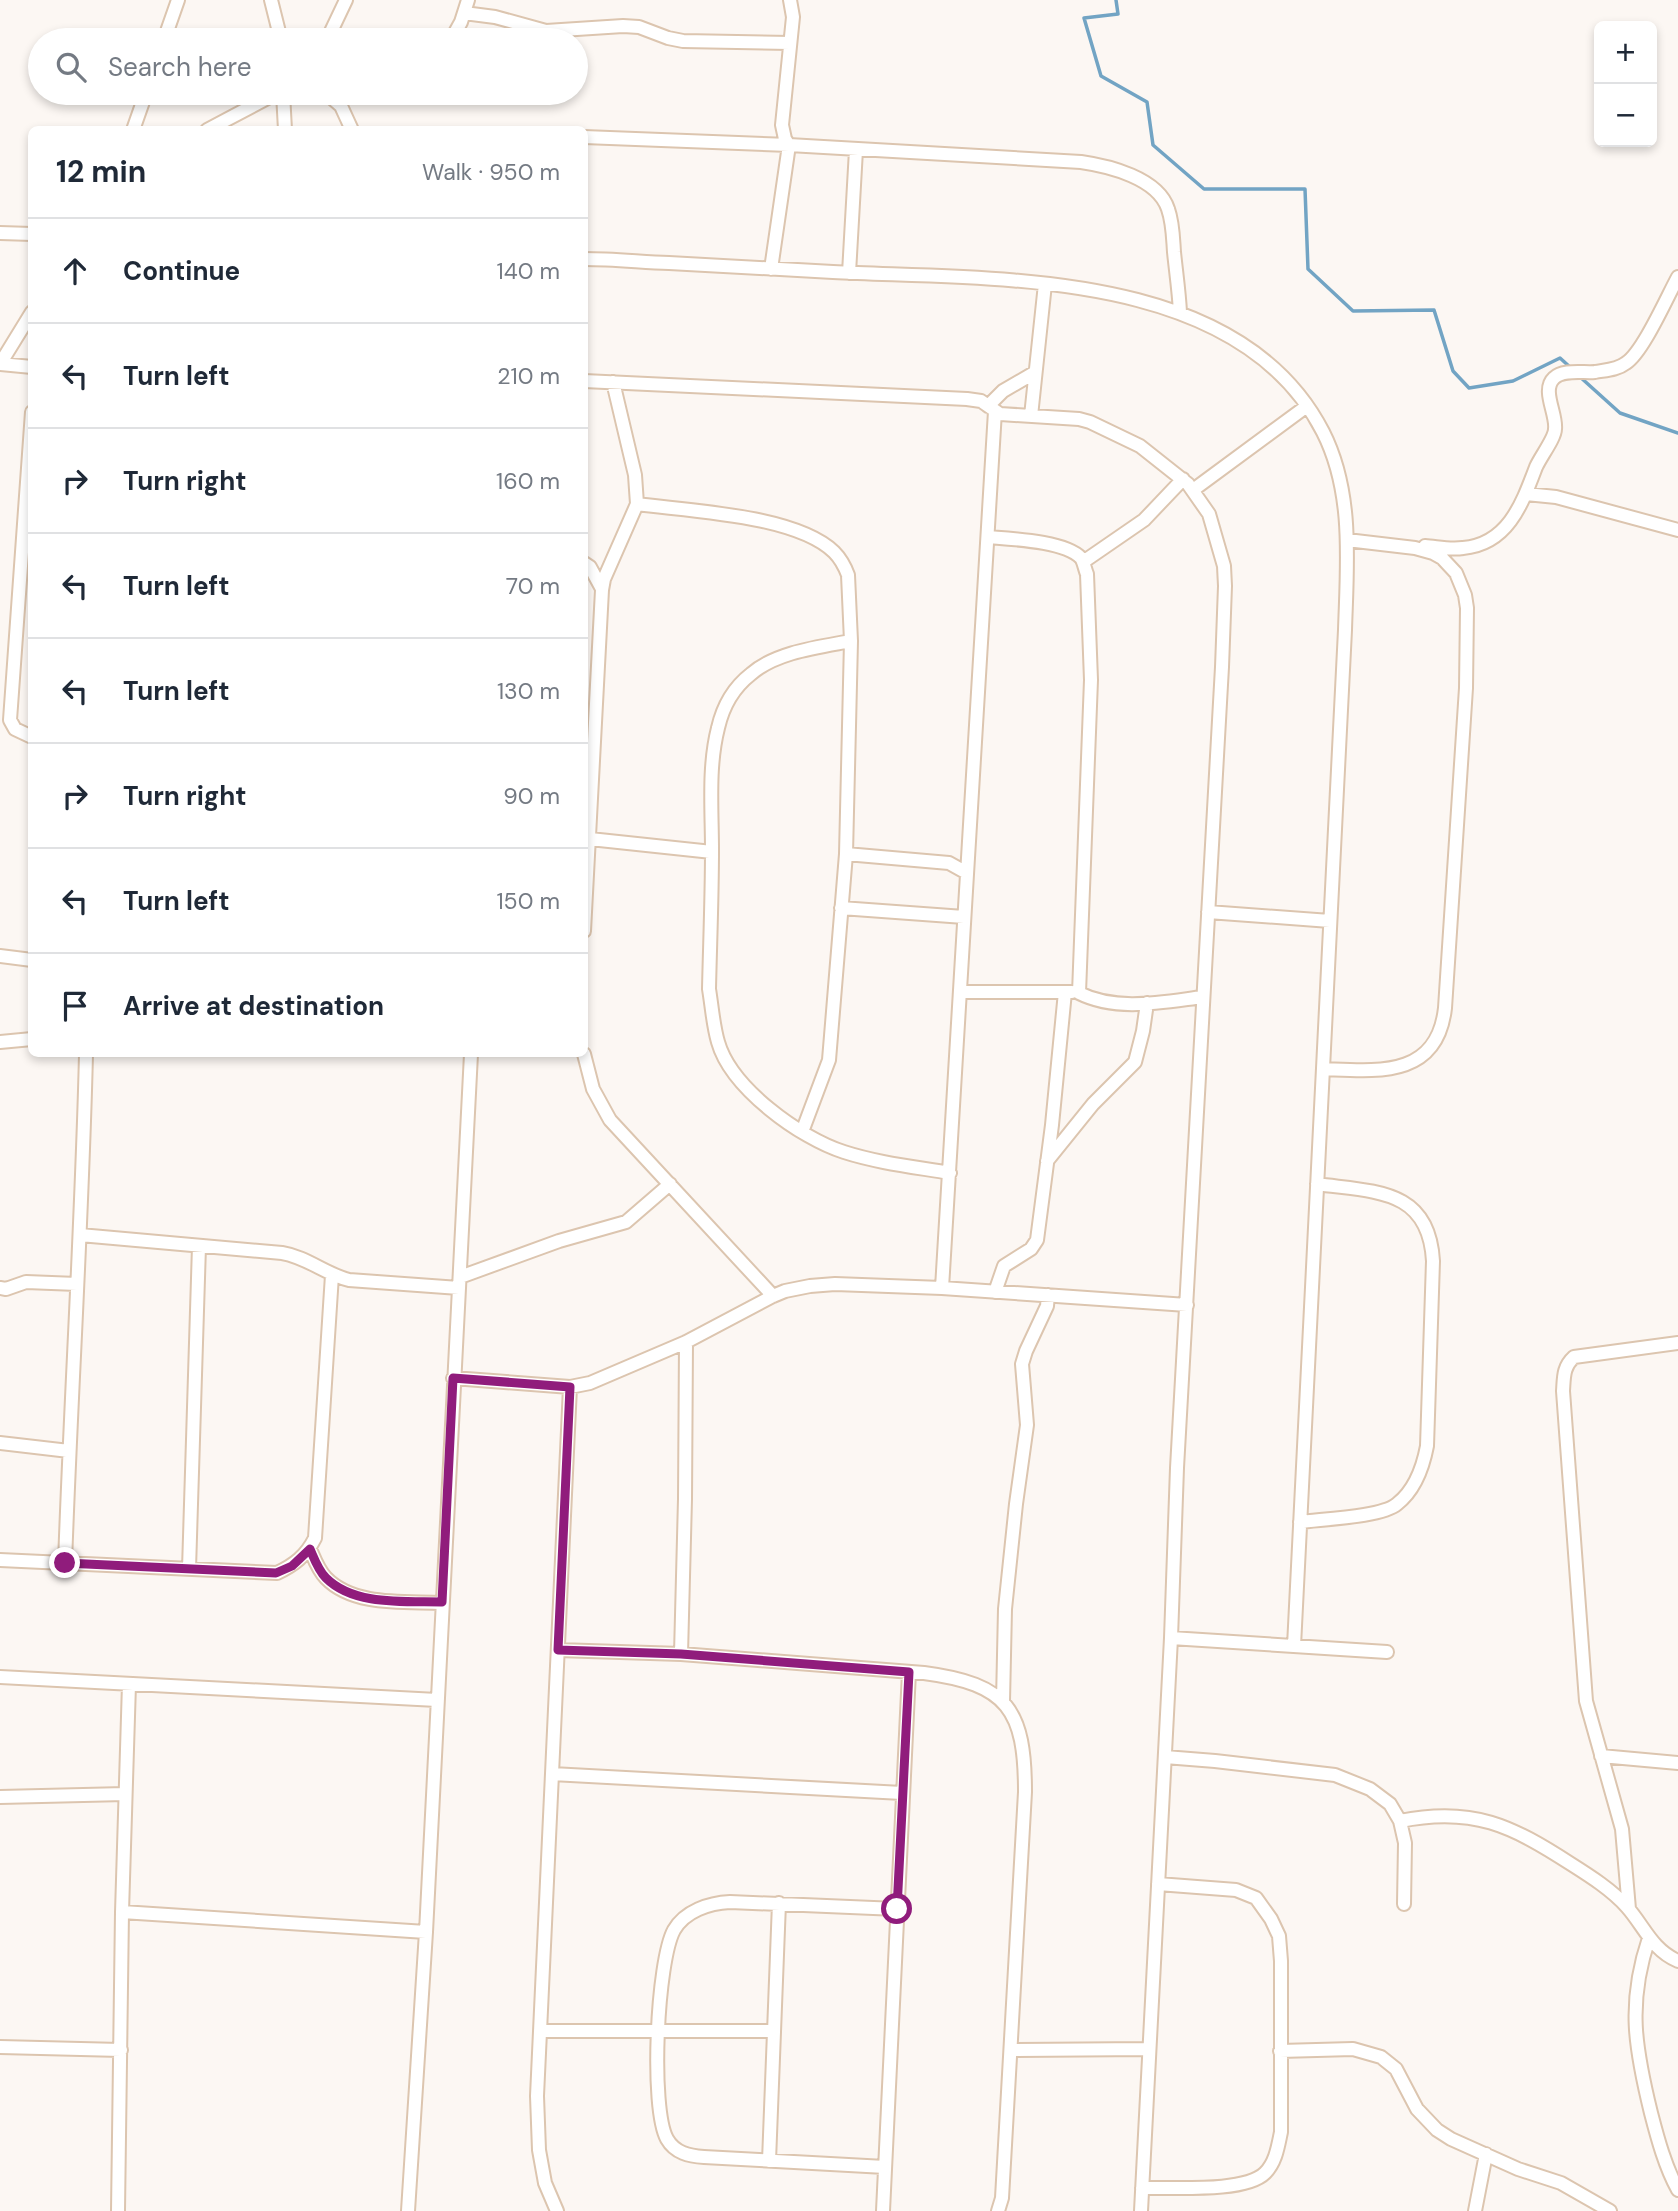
<!DOCTYPE html>
<html lang="en">
<head>
<meta charset="utf-8">
<style>
	:root { --surface:#fff; --page:#f2f2f3; --text:#1f2937; --muted:#747a83; --line:#e0e1e3 }
	body { margin:0; font-family:"DM Sans",sans-serif; background:var(--page); color:var(--text) }
	.controls { position:absolute; right:21px; top:21px; display:grid; overflow:hidden; border-radius:10px; box-shadow:0 4px 10px #0003 }
	.controls button { width:63px; height:63px; display:grid; place-items:center; padding:0; border:0; border-bottom:2px solid var(--line); background:var(--surface); color:var(--text); font:35px sans-serif }
	.stop { position:absolute; width:21px; height:21px; margin:-16px; border:5px solid #901c7c; border-radius:50%; background:#fff }
	.stop.end { background:#901c7c; border-color:#fff; box-shadow:0 2px 7px #0008 }
	.list { margin:0; padding:0; list-style:none }
	h2 { display:flex; justify-content:space-between; align-items:center; height:91px; margin:0; padding:0 28px; font-size:30px }
	h2 small { font-size:23px; font-weight:400; color:var(--muted) }
	.list li { display:grid; grid-template-columns:46px 1fr auto; gap:21px; align-items:center; box-sizing:border-box; height:105px; padding:0 28px; border-top:2px solid var(--line) }
	.list b { display:block; font-size:26px; white-space:nowrap }
	.list em { font-size:23px; font-style:normal; color:var(--muted) }
	.icon { flex:none; width:38px; height:38px; fill:none; stroke:currentColor; stroke-width:2; stroke-linecap:round; stroke-linejoin:round }
	.map { position:relative; flex:none; width:1678px; height:2211px; overflow:hidden }
	.search { position:absolute; background:var(--surface); box-shadow:0 4px 10px #0003; left:28px; top:28px; width:560px; height:77px; display:flex; align-items:center; gap:18px; box-sizing:border-box; padding:0 24px; border-radius:38px; color:var(--muted); font-size:26px }
	.panel { position:absolute; background:var(--surface); box-shadow:0 4px 10px #0003; left:28px; top:126px; width:560px; height:931px; border-radius:10px }
	.map>svg:first-child { display:block }
	.lines { fill:none; stroke-linecap:round; stroke-linejoin:round }
	.stream { stroke:#72a4c4; stroke-width:3.5 }
	.street-casing { stroke:#dcc5af; stroke-width:16 }
	.street { stroke:#fff; stroke-width:12 }
	.route { stroke:#901c7c; stroke-width:9 }
</style>
</head>
<body>
<div class="map">
<svg width="1678" height="2211" viewBox="0 0 1678 2211">
	<rect width="100%" height="100%" fill="#fcf7f3"/>
	<g class="lines">
		<!-- stream -->
		<path class="stream" d="M1116 0 1118 14 1084 18 1101 76 1147 102 1153 145 1204 189H1305L1308 269 1353 311 1434 310 1453 371 1469 388 1513 381 1560 358 1571 368
			M1579 376 1620 413 1678 433"/>
		<defs>
			<path id="street" d="M271 0 281 40
				M464 13 495 17 546 31 623 26 639 27 668 38 683 41 790 43
				M164 40 178 0
				M327 40 346 0
				M451 40 461 22 468 0
				M283 93 285 130
				M326 93 341 106 352 130
				M133 130 146 93
				M207 130 277 93
				M584 137 789 145 1081 162C1109 166 1158 178 1168 209 1173 223 1173 238 1174 252 1176 272 1179 292 1180 312
				M0 233 32 234
				M584 259C613 259 641 262 669 263 724 266 779 269 833 272 991 280 1238 266 1323 432 1354 493 1347 564 1345 630L1294 1646
				M771 269 789 145 785 139 782 125 793 17 790 0
				M849 273 856 150
				M0 364 32 312
				M0 364 32 367
				M584 381 967 399 981 401 1000 414 1079 419 1090 422 1140 446 1188 484 1209 514 1224 566 1225 586 1222 667 1177 1468 1171 1638 1141 2211
				M988 406 1003 391 1034 373
				M32 412 10 720 15 729 32 737
				M1031 416 1045 284
				M1193 490 1307 406
				M1526 494 1556 497 1678 530
				M637 504C689 511 796 515 834 552 841 559 845 567 848 575L851 641 846 854 829 1060 802 1132
				M988 537C1011 539 1065 541 1081 558 1084 562 1085 570 1087 574L1091 680 1079 993C1117 1012 1163 1002 1203 997
				M1425 546C1438 547 1450 550 1463 548 1508 544 1522 504 1536 467 1541 456 1555 438 1555 429 1557 414 1541 390 1554 378 1563 369 1583 373 1595 372 1606 370 1617 370 1626 363 1643 352 1667 297 1678 277
				M1083 562 1144 520 1183 479
				M584 563 590 567 602 589
				M851 641C819 647 776 652 751 674 733 688 723 706 718 728 708 767 712 810 712 850 712 897 710 943 709 989 712 1007 713 1025 718 1042 731 1088 800 1138 844 1152 878 1163 915 1167 950 1173
				M590 839 712 852
				M846 854 949 863 967 873
				M841 908 964 917
				M1208 912 1330 921
				M584 931 602 590 604 579 637 504 635 475 613 382
				M0 956 32 960
				M960 992H1072
				M0 1042 32 1039
				M584 1054 593 1089 610 1120 773 1296
				M1323 1069C1376 1071 1437 1079 1445 1008L1466 688 1467 608 1465 595 1456 573 1442 558 1433 553 1415 548 1347 540
				M1047 1161 1093 1104 1135 1062 1143 1031 1147 1003
				M80 1235 282 1253C307 1257 325 1274 349 1280L459 1288
				M460 1277 559 1241 626 1222 670 1184
				M0 1288 6 1289 26 1282 77 1284
				M942 1288 995 411
				M995 1292 1004 1266 1031 1249 1037 1240 1052 1125 1065 992
				M453 1378 570 1387 590 1383 686 1342 773 1296 785 1291 810 1286 835 1284 942 1288 1187 1305
				M0 1443 69 1451
				M1300 1522C1322 1519 1382 1517 1397 1504 1415 1490 1423 1467 1427 1446L1433 1261C1429 1188 1374 1192 1317 1184
				M310 1549C314 1558 318 1570 326 1578 354 1607 406 1601 442 1603
				M0 1560 277 1573C294 1565 306 1556 315 1538L332 1275
				M65 1563C71 1393 82 1223 86 1054
				M189 1569 199 1246
				M1171 1638 1387 1652
				M558 1650 681 1654 924 1673C1008 1684 1025 1710 1025 1792L1002 2198 998 2211
				M681 1654 685 1499 686 1342
				M0 1677 437 1700
				M1003 1701 1005 1609 1016 1504 1027 1425 1022 1364 1026 1351 1047 1306 1048 1295
				M1601 1756 1678 1763
				M1165 1757 1215 1761 1335 1775 1370 1789 1390 1804 1400 1821 1405 1843 1404 1904
				M552 1774 902 1793
				M0 1797 125 1794
				M1400 1821C1473 1806 1512 1826 1571 1864 1590 1876 1612 1890 1627 1907 1644 1926 1652 1950 1678 1961
				M1629 1909 1622 1829 1586 1701 1563 1391C1564 1377 1563 1367 1574 1357L1678 1343
				M122 1912 426 1932
				M1649 1938C1627 2003 1635 2048 1651 2113 1658 2140 1665 2166 1678 2190
				M541 2031H773
				M0 2047 121 2050
				M1011 2050 1149 2049
				M1280 2051 1353 2049 1381 2057 1396 2069 1417 2109 1437 2130 1451 2139 1518 2169 1561 2183 1610 2211
				M769 2161 779 1903
				M885 2167 704 2157C689 2156 675 2153 667 2139 650 2108 657 1961 674 1930 685 1911 709 1903 730 1902L897 1909
				M1142 2188C1172 2187 1245 2193 1265 2173 1276 2162 1278 2146 1281 2132V1961L1279 1936 1271 1919 1256 1898 1236 1890 1158 1884
				M118 2211 122 1912 129 1684
				M408 2211 426 1932 471 1054
				M557 2211 545 2183 539 2150 537 2096 570 1387
				M883 2211 909 1672
				M1475 2211 1486 2154"/>
		</defs>
		<!-- street casing -->
		<use href="#street" class="street-casing"/>
		<!-- street -->
		<use href="#street" class="street"/>
	</g>
	<g class="lines">
		<!-- route -->
		<path class="route" d="M65 1563 276 1573 292 1566 310 1549C314 1558 318 1570 326 1578 354 1606 405 1601 442 1602L453 1378 570 1387 558 1650 681 1654 909 1672 897 1909"/>
	</g>
</svg>
<div class="controls">
<button>+</button>
<button>−</button>
</div>
<div class="stop" style="left:897px;top:1909px"></div>
<div class="stop end" style="left:65px;top:1563px"></div>
<div class="search"><svg class="icon" aria-label="search" viewBox="0 0 24 24"><circle cx="10" cy="10" r="6"/><path d="M15 15l6 6"/></svg>Search here</div>
<section class="panel">
<h2>12 min<small>Walk · 950 m</small></h2>
<ul class="list">
<li><svg class="icon" aria-label="ahead" viewBox="0 0 24 24"><path d="M12 20V5M6 11l6-6 6 6"/></svg><div><b>Continue</b></div><em>140 m</em></li>
<li><svg class="icon" aria-label="left" viewBox="0 0 24 24"><path d="M17 20v-9H6M10 6l-5 5 5 5"/></svg><div><b>Turn left</b></div><em>210 m</em></li>
<li><svg class="icon" aria-label="right" viewBox="0 0 24 24"><path d="M7 20v-9h11M14 6l5 5-5 5"/></svg><div><b>Turn right</b></div><em>160 m</em></li>
<li><svg class="icon" aria-label="left" viewBox="0 0 24 24"><path d="M17 20v-9H6M10 6l-5 5 5 5"/></svg><div><b>Turn left</b></div><em>70 m</em></li>
<li><svg class="icon" aria-label="left" viewBox="0 0 24 24"><path d="M17 20v-9H6M10 6l-5 5 5 5"/></svg><div><b>Turn left</b></div><em>130 m</em></li>
<li><svg class="icon" aria-label="right" viewBox="0 0 24 24"><path d="M7 20v-9h11M14 6l5 5-5 5"/></svg><div><b>Turn right</b></div><em>90 m</em></li>
<li><svg class="icon" aria-label="left" viewBox="0 0 24 24"><path d="M17 20v-9H6M10 6l-5 5 5 5"/></svg><div><b>Turn left</b></div><em>150 m</em></li>
<li><svg class="icon" aria-label="arrive" viewBox="0 0 24 24"><path d="M6 21V4h12l-3 4 3 4H6"/></svg><div><b>Arrive at destination</b></div></li>
</ul>
</section>
</div>
</body>
</html>
